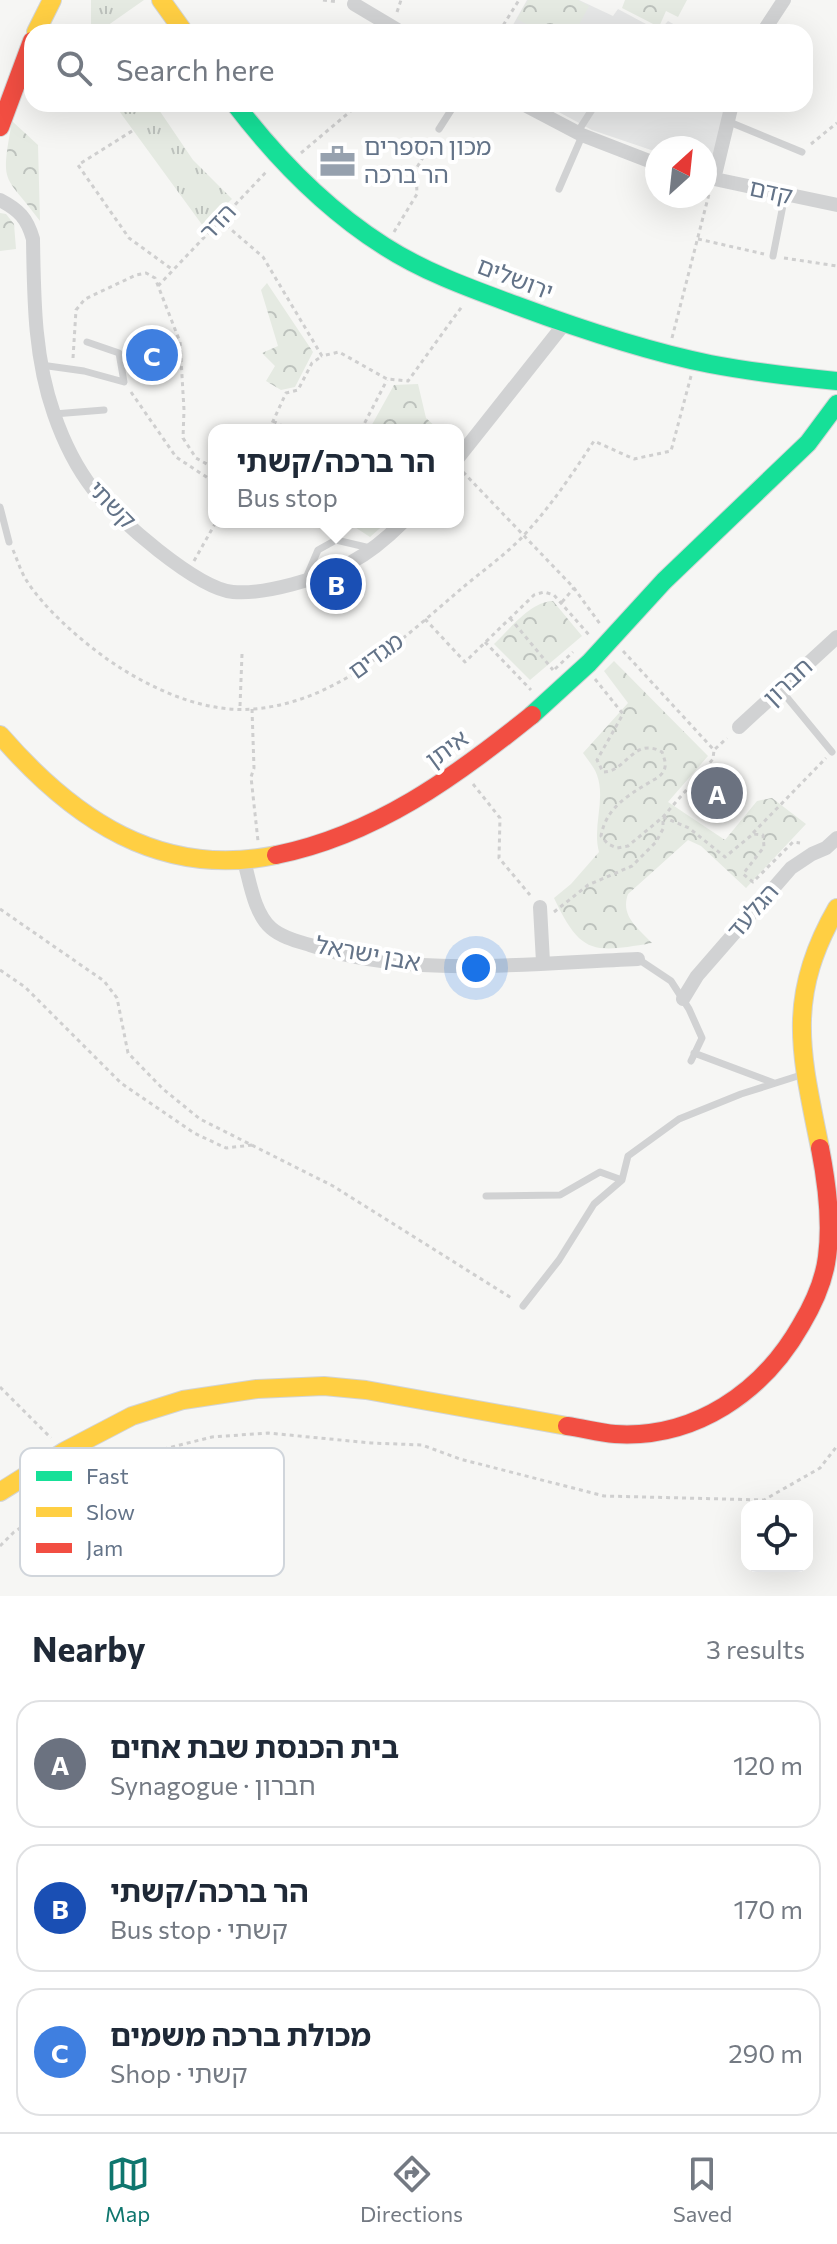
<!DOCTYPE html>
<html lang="en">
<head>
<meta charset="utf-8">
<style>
	:root { --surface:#fff; --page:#f2f2f3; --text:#1f2937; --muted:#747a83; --line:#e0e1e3; --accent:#0f766e }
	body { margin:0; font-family:Commissioner,"Noto Sans Hebrew",sans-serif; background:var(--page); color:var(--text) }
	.controls { position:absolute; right:24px; bottom:24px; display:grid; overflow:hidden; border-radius:16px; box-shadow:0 8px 32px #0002 }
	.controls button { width:72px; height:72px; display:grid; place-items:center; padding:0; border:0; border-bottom:2px solid var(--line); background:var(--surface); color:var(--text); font:40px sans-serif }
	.compass { position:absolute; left:645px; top:136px; width:72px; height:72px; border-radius:50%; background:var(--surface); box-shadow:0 8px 32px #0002; rotate:27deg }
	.you { position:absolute; left:476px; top:968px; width:28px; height:28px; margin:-20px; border:6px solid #fff; border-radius:50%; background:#1a73e8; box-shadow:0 0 0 12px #1a73e833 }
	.badge { display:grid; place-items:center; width:52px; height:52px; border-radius:50%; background:var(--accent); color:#fff; font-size:26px; font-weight:700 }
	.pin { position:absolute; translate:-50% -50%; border:4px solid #fff; box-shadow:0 2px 8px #0006 }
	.popup { position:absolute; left:208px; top:424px; width:256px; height:104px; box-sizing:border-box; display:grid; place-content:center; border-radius:16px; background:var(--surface); filter:drop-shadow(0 2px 6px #0005); font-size:26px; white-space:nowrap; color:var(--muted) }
	.popup b { font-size:30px; color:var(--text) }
	.popup::after { content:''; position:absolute; left:50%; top:100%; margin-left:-16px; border:16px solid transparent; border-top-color:var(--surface) }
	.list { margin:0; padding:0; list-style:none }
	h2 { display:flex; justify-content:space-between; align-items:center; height:104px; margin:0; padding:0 32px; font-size:34px }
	h2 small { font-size:26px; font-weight:400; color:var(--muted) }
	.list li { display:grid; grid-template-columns:52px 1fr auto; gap:24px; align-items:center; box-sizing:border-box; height:128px; margin:0 16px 16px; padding:0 16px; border:2px solid var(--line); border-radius:24px }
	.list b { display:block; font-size:30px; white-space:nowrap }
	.list p { margin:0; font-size:26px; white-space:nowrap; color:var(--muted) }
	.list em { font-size:26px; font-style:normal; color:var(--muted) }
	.icon { flex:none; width:44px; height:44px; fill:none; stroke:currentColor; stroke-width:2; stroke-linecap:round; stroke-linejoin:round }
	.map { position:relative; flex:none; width:837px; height:1596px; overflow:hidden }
	.search { position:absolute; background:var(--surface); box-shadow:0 8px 32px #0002; left:24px; right:24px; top:24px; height:88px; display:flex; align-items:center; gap:20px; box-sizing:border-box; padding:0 28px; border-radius:24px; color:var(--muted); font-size:30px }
	.sheet { height:536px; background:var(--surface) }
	nav { display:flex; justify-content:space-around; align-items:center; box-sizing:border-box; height:112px; border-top:2px solid var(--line); background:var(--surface); font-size:22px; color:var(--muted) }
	nav a { display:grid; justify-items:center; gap:4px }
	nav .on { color:var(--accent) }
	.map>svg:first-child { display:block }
	.built { fill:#e6e7e7 }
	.grass { fill:url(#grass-tufts) }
	.park { fill:url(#park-crowns) }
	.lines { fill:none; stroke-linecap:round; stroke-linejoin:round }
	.fast-casing { stroke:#d2d4d5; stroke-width:20 }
	.slow-casing { stroke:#d2d4d5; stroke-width:20 }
	.jam-casing { stroke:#d2d4d5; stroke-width:20 }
	.path { stroke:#cfcfcf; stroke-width:3; stroke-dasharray:4 4; stroke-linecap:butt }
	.lane { stroke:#d1d2d3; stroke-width:7 }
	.street { stroke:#d1d2d3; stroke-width:14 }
	.fast { stroke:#16e098; stroke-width:18 }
	.slow { stroke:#ffcf43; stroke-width:18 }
	.jam { stroke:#f24e42; stroke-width:18 }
	.labels { text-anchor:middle; stroke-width:8; stroke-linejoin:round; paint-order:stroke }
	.poi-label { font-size:24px; fill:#637388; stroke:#fff; text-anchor:start }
	.street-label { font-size:24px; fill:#637388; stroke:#fff }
	.key { fill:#fff; stroke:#d0d5db; stroke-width:2 }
	.key-label { font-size:22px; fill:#637388 }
</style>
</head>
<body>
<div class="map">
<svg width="837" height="1596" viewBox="0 0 837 1596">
	<defs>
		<pattern id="grass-tufts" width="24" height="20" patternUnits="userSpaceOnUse" patternTransform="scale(2)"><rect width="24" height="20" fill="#e5eae2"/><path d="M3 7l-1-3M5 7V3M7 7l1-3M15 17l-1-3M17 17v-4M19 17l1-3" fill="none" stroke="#bdc2bd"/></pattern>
		<pattern id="park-crowns" width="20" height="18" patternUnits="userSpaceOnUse" patternTransform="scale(2)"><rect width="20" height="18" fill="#e5eae2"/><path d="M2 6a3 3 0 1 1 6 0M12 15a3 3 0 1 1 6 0" fill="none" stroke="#bdc2bd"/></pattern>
	</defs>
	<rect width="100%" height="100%" fill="#f6f6f4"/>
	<!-- built -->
	<path class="built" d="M527 0H579L613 16 618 9 659 31 668 21 687 32H509Z
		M544 104H726L710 169 705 168V148H657V152L592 130Z"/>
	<!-- grass -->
	<path class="grass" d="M91 0H144L104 28 106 32H91Z
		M114 104H155L193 160 232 199 203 226Z"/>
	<!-- park -->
	<path class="park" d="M528 0H578L589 6 575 32H541L517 19Z
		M625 0H687L678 17 666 11 659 27 622 8Z
		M12 121 38 145 40 221C4 172 0 188 12 121Z
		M0 213 6 214 14 224 16 249 0 251Z
		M267 283 313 352 295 387 281 390 266 381 275 366 262 353 278 346 261 290Z
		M418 384 426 418 439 430H369L394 385Z
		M347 522H387L370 537Z
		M553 601 582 636 530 680 494 644C511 628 530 602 553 601Z
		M614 661 708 756 668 802 725 840 757 801 772 798 806 824 746 888 701 846 688 840 628 894C620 916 638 928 652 943 593 953 581 955 554 898L571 884 599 852C592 826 606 800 597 775 594 767 588 760 583 753L628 703 604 671Z"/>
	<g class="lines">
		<defs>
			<path id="fast" d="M235 104C277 159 326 209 384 246 426 273 472 289 518 306 580 329 645 351 710 364 752 372 795 377 837 381
				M532 715 589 663 664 581 808 443 837 404"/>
			<path id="slow" d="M161 0 184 32
				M36 32 52 0
				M0 735C73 819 160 879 276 855
				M820 1148C801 1053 785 998 837 908
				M0 1492 65 1451 132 1416 183 1400 257 1389 324 1386 366 1390 567 1426"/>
			<path id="jam" d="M0 127 32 41
				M276 855C375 835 455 777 532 715
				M567 1426C583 1428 599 1433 615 1434 695 1439 763 1392 801 1325 813 1305 824 1281 827 1257 832 1221 827 1184 820 1148"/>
		</defs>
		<!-- fast casing -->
		<use href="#fast" class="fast-casing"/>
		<!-- slow casing -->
		<use href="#slow" class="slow-casing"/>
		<!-- jam casing -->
		<use href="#jam" class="jam-casing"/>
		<!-- path -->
		<path class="path" d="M323 0 338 2
			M397 12 401 0
			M499 32 519 0
			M132 131 78 165 129 238 173 270
			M811 144 837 123
			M301 153 359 104
			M220 220 263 257 322 356 339 352 387 379 408 381 463 305
			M394 232 417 194 416 169 434 139
			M698 239 764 254
			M784 258 837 266
			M158 286 268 170
			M672 338 709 194
			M73 358 76 310 85 299 136 275 146 273 155 278 180 342 184 410 183 438 196 458 214 468
			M131 392 176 457 214 482
			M273 421 290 430
			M269 430 286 393 298 390 312 363 322 356
			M361 430 387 380
			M463 472 574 588 600 624
			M13 550C17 559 20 569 25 578 44 610 90 649 122 669 161 693 208 713 254 709 337 702 400 641 461 589 482 571 507 554 525 534 551 506 573 473 594 441L634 459 671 451 691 376
			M194 561 216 522
			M562 602 574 588
			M510 618 553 670
			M425 619 465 662 534 595 544 592 554 595 590 636
			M485 642 531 690
			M623 651 714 750 727 738
			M555 669 573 652
			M595 679 623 714 597 760 603 772C627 772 633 736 662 752 664 758 667 764 664 770 662 776 655 779 650 782 627 796 606 808 601 836L608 844 617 848 628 846 663 817 713 759 714 750
			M240 706 242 654
			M252 709 254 768 251 777 258 841
			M473 784 500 818 499 858 530 895
			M753 833 826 758
			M0 909 104 981 117 998 128 1053 163 1089 200 1119 333 1186 513 1299
			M554 912 588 885 632 866 656 842 663 829V817L689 828 725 857 753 834 763 835 764 847 743 874 753 882 793 842 800 843
			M0 970 25 987 121 1083 194 1133 226 1148 252 1145
			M0 1387 51 1438
			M0 1546 14 1532 132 1457 212 1437 268 1433 371 1443 422 1445 460 1459 604 1496 764 1500 820 1468 837 1446"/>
		<!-- lane -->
		<path class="lane" d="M727 121 802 152
			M439 129 455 104
			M577 133 593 108 600 104
			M559 189 582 136
			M773 256 785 195
			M41 365 84 371 124 382 119 353 87 342
			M54 414 104 410
			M0 507 9 542
			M306 578 318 550 336 540 370 548
			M780 689 832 752
			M638 959 671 981 689 1009 702 1038 691 1061
			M694 1053 774 1083
			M486 1196 560 1195 600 1172 622 1180
			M523 1306 559 1260 594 1204 622 1180 628 1156 679 1119 741 1094 801 1075"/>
		<!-- street -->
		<path class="street" d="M354 4 401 32
			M763 32 784 0
			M523 104 582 135 657 164
			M705 177 837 205
			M714 179 732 104
			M0 200C19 210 27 218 33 239 34 298 34 357 54 414 63 440 76 467 93 489 116 518 197 589 233 592 265 595 321 578 350 563 369 553 388 537 403 522
			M458 458 565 323
			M739 727 837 637
			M244 861C250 882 254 913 271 928 281 937 297 941 310 945 412 979 532 963 638 959
			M540 907 543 962
			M683 999 697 976 791 868 812 854 826 848 837 838"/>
		<!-- fast -->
		<use href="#fast" class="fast"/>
		<!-- slow -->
		<use href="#slow" class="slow"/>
		<!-- jam -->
		<use href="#jam" class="jam"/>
	</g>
	<!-- icons -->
	<defs>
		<symbol id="office-bare" viewBox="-9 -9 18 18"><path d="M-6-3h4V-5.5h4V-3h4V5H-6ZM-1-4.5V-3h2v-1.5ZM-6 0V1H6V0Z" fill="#96a1ae" stroke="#fff" stroke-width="2.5" paint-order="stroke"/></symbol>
	</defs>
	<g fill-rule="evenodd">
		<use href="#office-bare" x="312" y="136" width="51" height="51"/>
	</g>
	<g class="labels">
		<!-- poi labels -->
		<g class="poi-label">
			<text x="364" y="155">מכון הספרים<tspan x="364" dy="28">הר ברכה</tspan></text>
		</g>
		<!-- street labels -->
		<g class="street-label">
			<text transform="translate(771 192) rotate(12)" y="8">קדם</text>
			<text transform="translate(218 222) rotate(-47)" y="8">הדר</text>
			<text transform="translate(515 279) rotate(21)" y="8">ירושלים</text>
			<text transform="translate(112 505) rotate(46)" y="8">קשתי</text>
			<text transform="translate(376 656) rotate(-36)" y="8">מגדים</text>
			<text transform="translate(788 682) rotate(-43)" y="8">חברון</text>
			<text transform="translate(447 749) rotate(-36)" y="8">איתן</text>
			<text transform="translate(753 911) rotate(-49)" y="8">הגלעד</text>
			<text transform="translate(368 954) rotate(10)" y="8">אבן ישראל</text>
		</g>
	</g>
	<!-- legend -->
	<rect x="20" y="1448" width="264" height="128" rx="12" class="key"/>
	<rect x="36" y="1471" width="36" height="10" fill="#16e098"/>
	<rect x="36" y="1507" width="36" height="10" fill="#ffcf43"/>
	<rect x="36" y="1543" width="36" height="10" fill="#f24e42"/>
	<g class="key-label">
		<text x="86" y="1484">Fast</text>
		<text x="86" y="1520">Slow</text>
		<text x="86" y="1556">Jam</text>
	</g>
</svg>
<div class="controls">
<button><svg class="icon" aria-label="locate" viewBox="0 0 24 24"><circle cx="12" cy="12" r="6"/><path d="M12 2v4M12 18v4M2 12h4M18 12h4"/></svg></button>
</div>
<svg class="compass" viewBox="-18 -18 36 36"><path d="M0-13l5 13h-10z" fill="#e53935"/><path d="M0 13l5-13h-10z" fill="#747a83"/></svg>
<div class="you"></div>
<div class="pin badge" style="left:717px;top:793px;background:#6b7280">A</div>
<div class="pin badge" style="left:336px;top:584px;background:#1a4fb4">B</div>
<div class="popup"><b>הר ברכה/קשתי</b>Bus stop</div>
<div class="pin badge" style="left:152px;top:355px;background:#3f7fe0">C</div>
<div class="search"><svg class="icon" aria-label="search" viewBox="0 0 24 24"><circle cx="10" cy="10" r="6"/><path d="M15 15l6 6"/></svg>Search here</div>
</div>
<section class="sheet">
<h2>Nearby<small>3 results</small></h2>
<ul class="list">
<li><span class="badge" style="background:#6b7280">A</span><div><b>בית הכנסת שבת אחים</b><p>Synagogue · חברון</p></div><em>120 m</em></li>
<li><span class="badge" style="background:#1a4fb4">B</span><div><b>הר ברכה/קשתי</b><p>Bus stop · קשתי</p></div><em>170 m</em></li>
<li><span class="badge" style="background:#3f7fe0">C</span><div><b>מכולת ברכה משמים</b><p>Shop · קשתי</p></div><em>290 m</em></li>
</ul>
</section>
<nav>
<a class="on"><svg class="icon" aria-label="map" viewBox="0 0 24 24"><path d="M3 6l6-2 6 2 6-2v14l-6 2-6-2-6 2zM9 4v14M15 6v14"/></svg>Map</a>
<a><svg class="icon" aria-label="directions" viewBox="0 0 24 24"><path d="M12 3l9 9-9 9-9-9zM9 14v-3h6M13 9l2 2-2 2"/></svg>Directions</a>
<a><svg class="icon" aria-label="saved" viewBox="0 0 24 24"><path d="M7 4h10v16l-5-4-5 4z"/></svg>Saved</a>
</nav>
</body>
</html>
